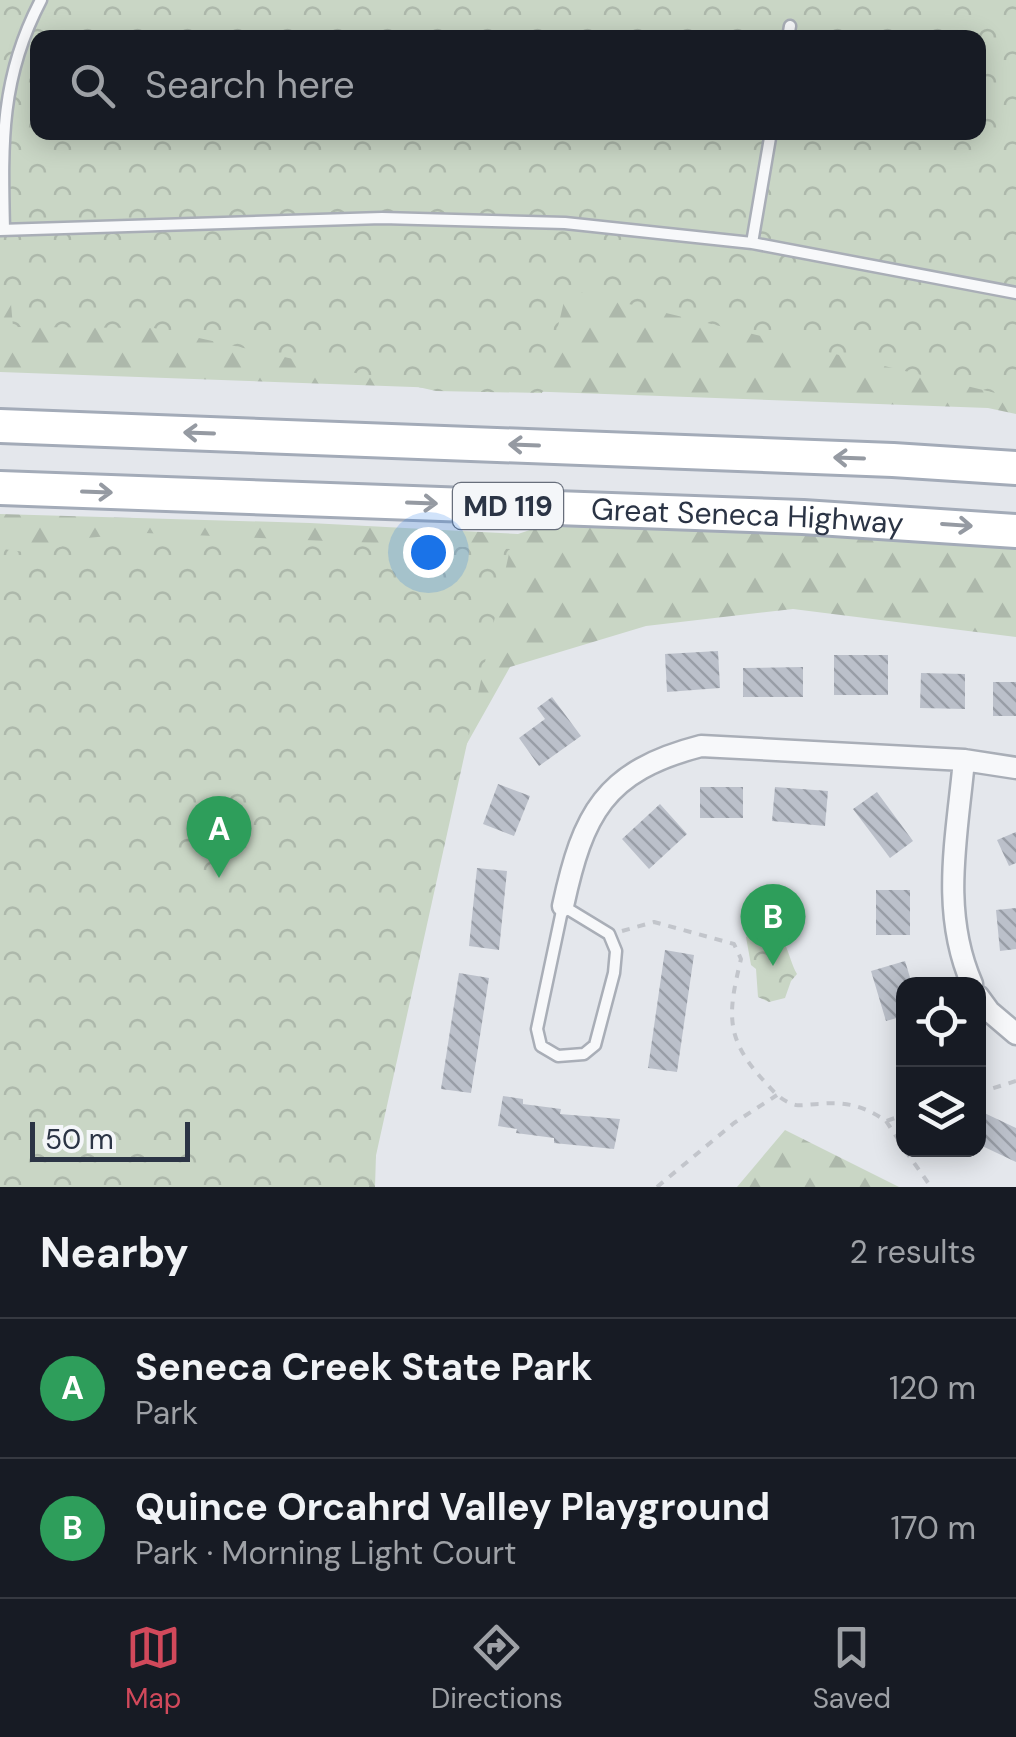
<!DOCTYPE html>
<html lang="en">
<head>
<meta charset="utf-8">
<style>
	:root { --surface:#171b24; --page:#242831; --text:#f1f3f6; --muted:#9ea1a6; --line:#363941; --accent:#d1495b }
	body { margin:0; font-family:"DM Sans",sans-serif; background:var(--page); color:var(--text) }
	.controls { position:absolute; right:30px; bottom:30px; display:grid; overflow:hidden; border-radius:20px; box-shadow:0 5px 25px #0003 }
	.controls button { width:90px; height:90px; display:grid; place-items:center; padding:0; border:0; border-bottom:2px solid var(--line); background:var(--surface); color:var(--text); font:50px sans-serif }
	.scale { position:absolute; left:30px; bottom:25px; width:160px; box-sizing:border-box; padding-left:10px; border:5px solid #2b3445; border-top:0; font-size:28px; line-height:35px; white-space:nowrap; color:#2b3445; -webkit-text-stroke:8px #f4f6f9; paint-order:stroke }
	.you { position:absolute; left:428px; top:552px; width:35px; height:35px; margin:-25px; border:8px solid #fff; border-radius:50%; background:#1a73e8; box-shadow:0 0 0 15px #1a73e833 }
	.badge { display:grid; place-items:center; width:65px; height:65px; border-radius:50%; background:var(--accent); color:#fff; font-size:32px; font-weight:700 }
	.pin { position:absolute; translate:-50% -82px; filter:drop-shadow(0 2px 5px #0008) }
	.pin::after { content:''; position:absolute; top:52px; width:35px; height:30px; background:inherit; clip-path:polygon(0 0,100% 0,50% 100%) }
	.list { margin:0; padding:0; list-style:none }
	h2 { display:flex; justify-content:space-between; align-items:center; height:130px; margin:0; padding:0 40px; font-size:42px }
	h2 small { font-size:32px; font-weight:400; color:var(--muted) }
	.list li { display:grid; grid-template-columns:65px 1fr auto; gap:30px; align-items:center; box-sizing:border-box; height:140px; padding:0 40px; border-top:2px solid var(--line) }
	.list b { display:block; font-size:38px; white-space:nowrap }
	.list p { margin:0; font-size:32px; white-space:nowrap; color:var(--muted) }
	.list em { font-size:32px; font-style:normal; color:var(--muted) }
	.icon { flex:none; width:55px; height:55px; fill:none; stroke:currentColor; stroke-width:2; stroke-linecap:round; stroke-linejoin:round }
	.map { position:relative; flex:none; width:1016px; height:1187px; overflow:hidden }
	.search { position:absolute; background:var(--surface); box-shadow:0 5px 25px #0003; left:30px; right:30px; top:30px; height:110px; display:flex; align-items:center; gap:25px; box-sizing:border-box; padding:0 35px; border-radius:20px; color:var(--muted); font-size:38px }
	.sheet { height:410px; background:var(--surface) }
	nav { display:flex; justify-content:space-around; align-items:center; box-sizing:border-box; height:140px; border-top:2px solid var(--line); background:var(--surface); font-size:28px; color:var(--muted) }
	nav a { display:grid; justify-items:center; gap:5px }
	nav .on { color:var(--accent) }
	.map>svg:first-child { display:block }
	.forest { fill:url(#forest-firs) }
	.park { fill:url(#park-crowns); fill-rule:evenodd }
	.building { fill:url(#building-back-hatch) }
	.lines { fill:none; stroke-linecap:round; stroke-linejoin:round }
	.lane-casing { stroke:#a9aeb7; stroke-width:15 }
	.street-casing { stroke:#a9aeb7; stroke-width:25 }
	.primary-casing { stroke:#a3abb8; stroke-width:38 }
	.path { stroke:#c2c5cb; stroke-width:4; stroke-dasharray:8 8; stroke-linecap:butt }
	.lane { stroke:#f7f8fa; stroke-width:10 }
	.street { stroke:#f7f8fa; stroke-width:20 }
	.primary { stroke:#fff; stroke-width:32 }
	.oneway { stroke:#959aa2 }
	.labels { text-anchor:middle; stroke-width:8; stroke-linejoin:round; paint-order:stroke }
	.shield { fill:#f4f6f9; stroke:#676e7b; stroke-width:2.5 }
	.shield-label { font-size:28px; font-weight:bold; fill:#2b3445 }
	.street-label { font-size:30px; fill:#2b3445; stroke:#f4f6f9 }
</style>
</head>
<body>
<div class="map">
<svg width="1016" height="1187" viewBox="0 0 1016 1187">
	<defs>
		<pattern id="forest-firs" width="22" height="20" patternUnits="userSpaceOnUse" patternTransform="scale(2.5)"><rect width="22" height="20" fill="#c9d6c5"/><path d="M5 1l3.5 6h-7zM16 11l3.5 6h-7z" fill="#adb8ab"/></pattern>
		<pattern id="park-crowns" width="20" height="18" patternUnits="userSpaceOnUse" patternTransform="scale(2.5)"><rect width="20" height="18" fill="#c9d6c5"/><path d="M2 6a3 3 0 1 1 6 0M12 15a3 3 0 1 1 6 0" fill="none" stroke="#adb8ab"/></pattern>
		<pattern id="building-back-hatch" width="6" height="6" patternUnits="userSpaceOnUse" patternTransform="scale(2.5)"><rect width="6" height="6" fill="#bbc0ca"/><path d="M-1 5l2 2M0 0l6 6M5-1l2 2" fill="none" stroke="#989da6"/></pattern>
	</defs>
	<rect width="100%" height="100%" fill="#e4e7ec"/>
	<!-- forest -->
	<path class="forest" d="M1016 0V414L988 408 0 372V258L978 132V38Z
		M592 509 1016 533V637L793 609 646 626 510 667 446 781 380 1026 375 1187H0V514L310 523 518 534Z
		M785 1130 899 1187H737Z"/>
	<!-- park -->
	<path class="park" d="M0 0H1016V398L567 289 542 393 436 391 154 328 13 327 11 304 0 303ZM38 38H978V132H38Z
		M145 533 510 549 369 1187H0V568L3 549 39 554 86 538Z
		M759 928C788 929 786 954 797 974L791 981 785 998 769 1002 758 997 756 969 751 965 746 937Z"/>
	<!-- building -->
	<path class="building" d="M718 651 720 688 667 692 665 654Z
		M834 655H888V695H834Z
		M803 667V697H743V668Z
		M921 673 965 674V709L920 708Z
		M993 682H1016V716H993Z
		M552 697 581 736 539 766 519 738 545 719 537 708Z
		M498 784 530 796 514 836 483 824Z
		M700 787H743V818H700Z
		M775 787 828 791 825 826 772 821Z
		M877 792 913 841 890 858 853 809Z
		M660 804 687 834 649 869 622 839Z
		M1016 832V863L1009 866 997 840Z
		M477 868 507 871 499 950 469 946Z
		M876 890H910V935H876Z
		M1016 908V949L1000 951 996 910Z
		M665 950 694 955 677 1072 648 1068Z
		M905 961 912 984H904V1016L886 1021 871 971Z
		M459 973 489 978 471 1093 441 1089Z
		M503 1096 523 1099V1104L561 1109 560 1114 620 1119 614 1149 554 1143V1138L516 1133 517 1129 498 1126Z
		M978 1110 1016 1128V1162L978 1144Z"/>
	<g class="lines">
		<defs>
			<path id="lane" d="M788 38 790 26
				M0 230 382 218 565 223 752 243 1016 293
				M4 230C2 143 0 78 41 0
				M752 243 771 132
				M563 906 609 934 616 951 614 973 595 1045 584 1054 558 1056 541 1046 537 1029Z"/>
			<path id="street" d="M964 760C957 837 940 911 972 984
				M563 906C583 814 604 771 701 746L964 760 1016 768
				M978 996 989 1011 1016 1034"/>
			<g id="primary">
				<path d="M0 426 893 460 1016 468"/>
				<path id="s1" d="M0 488 803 517 1016 531"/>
			</g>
		</defs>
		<!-- lane casing -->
		<use href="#lane" class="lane-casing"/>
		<!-- street casing -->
		<use href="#street" class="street-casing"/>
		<!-- primary casing -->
		<use href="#primary" class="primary-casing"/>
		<!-- path -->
		<path class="path" d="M622 931 654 922 734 944 741 959C728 1013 724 1038 765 1082 773 1091 782 1102 796 1105 803 1106 811 1104 819 1104 846 1101 864 1106 886 1121L904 1115
			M978 1093 1016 1081
			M886 1121 904 1148
			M905 1150 931 1187
			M657 1187 734 1123 777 1095"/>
		<!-- lane -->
		<use href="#lane" class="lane"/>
		<!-- street -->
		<use href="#street" class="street"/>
		<!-- primary -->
		<use href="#primary" class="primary"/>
	</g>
	<!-- one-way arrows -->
	<defs><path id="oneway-shaft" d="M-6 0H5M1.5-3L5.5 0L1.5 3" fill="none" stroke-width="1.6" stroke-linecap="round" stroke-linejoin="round" transform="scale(2.5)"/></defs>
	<g class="oneway">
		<use href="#oneway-shaft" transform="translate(199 433) rotate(-178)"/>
		<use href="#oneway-shaft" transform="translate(524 445) rotate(-178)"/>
		<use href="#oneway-shaft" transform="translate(849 458) rotate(-178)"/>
		<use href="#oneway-shaft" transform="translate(97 492) rotate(2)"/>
		<use href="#oneway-shaft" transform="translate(422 503) rotate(2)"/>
		<use href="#oneway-shaft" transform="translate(957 525) rotate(4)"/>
	</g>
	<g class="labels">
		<!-- shield labels -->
		<rect class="shield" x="453" y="483" width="110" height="46" rx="8"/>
		<g class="shield-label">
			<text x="508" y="516">MD 119</text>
		</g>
		<!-- street labels -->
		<g class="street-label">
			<text dy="10" stroke="none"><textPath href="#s1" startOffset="748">Great Seneca Highway</textPath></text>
		</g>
	</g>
</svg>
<div class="controls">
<button><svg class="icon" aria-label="locate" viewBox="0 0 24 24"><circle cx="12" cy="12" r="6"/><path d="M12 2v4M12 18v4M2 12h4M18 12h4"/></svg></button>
<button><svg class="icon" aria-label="layers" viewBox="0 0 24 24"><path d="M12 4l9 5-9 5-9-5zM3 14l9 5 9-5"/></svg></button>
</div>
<div class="scale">50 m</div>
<div class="you"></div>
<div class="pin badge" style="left:219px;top:878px;background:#2e9e5b">A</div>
<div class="pin badge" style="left:773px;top:966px;background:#2e9e5b">B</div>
<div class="search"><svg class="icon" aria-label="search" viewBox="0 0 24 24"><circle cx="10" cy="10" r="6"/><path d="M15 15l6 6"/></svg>Search here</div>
</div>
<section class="sheet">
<h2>Nearby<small>2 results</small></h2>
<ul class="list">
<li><span class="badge" style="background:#2e9e5b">A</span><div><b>Seneca Creek State Park</b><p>Park</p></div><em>120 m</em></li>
<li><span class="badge" style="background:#2e9e5b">B</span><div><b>Quince Orcahrd Valley Playground</b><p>Park · Morning Light Court</p></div><em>170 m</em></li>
</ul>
</section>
<nav>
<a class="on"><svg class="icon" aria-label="map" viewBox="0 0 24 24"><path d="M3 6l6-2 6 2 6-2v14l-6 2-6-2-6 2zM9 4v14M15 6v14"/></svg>Map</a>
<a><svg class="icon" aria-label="directions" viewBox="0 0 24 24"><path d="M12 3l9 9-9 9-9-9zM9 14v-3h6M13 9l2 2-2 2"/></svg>Directions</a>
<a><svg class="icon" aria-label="saved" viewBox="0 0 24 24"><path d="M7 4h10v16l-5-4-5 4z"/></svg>Saved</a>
</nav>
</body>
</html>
